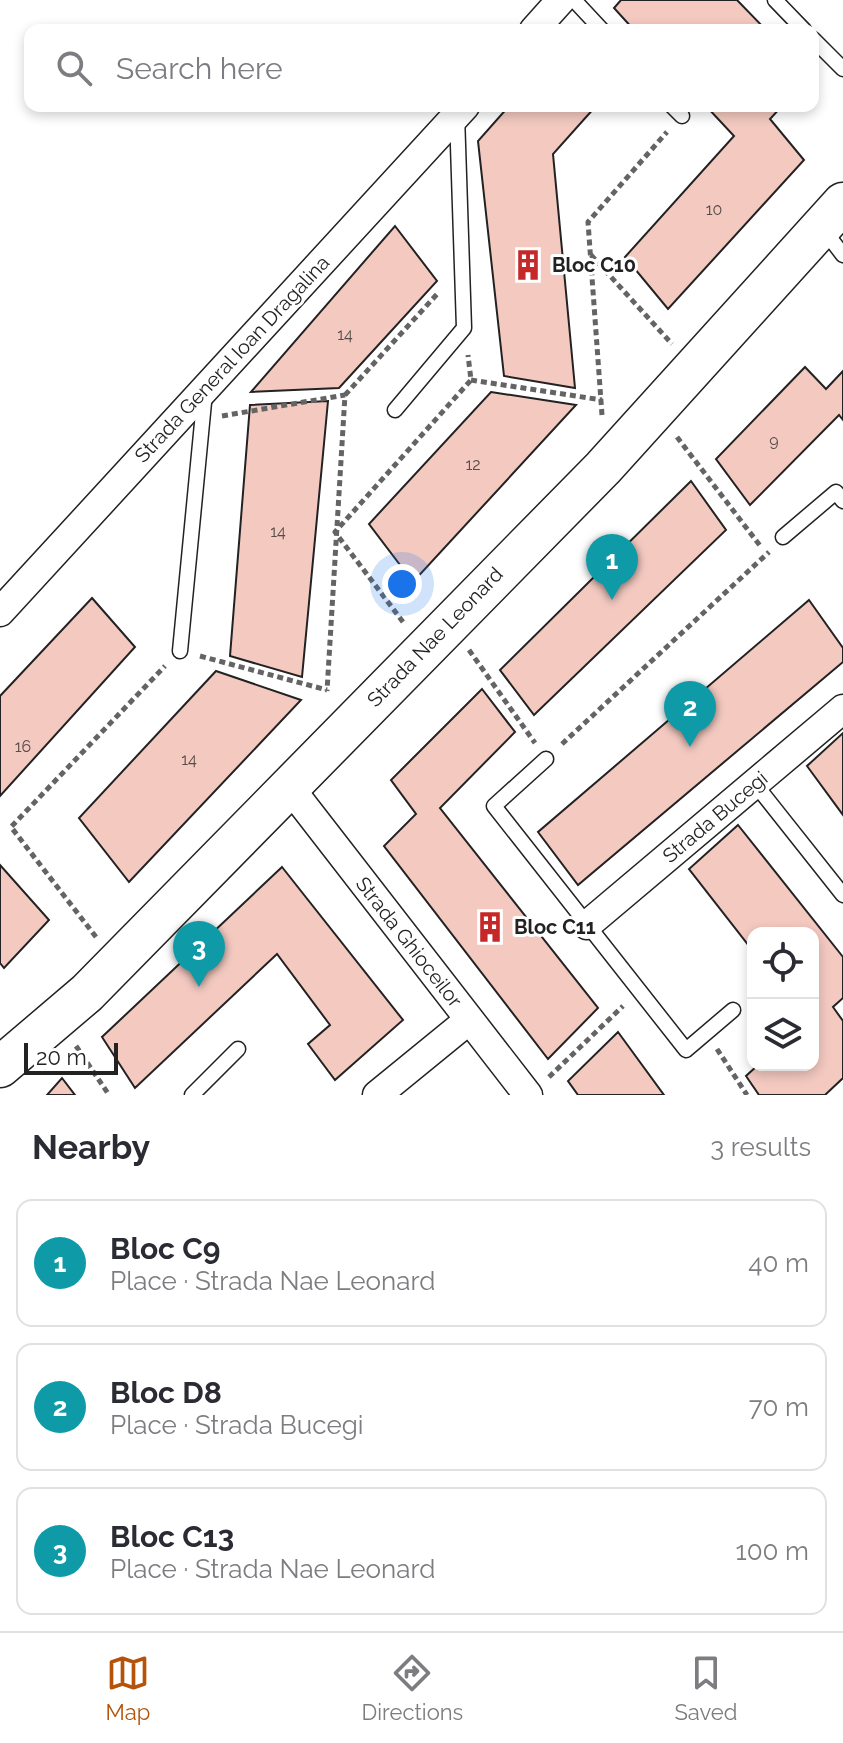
<!DOCTYPE html>
<html lang="en">
<head>
<meta charset="utf-8">
<style>
	:root { --surface:#fff; --page:#f7f7f7; --text:#2b2b33; --muted:#7c7c81; --line:#e1e1e2; --accent:#b45309 }
	body { margin:0; font-family:Raleway,sans-serif; background:var(--page); color:var(--text) }
	.controls { position:absolute; right:24px; bottom:24px; display:grid; overflow:hidden; border-radius:16px; box-shadow:0 4px 12px #0003 }
	.controls button { width:72px; height:72px; display:grid; place-items:center; padding:0; border:0; border-bottom:2px solid var(--line); background:var(--surface); color:var(--text); font:40px sans-serif }
	.scale { position:absolute; left:24px; bottom:20px; width:94px; box-sizing:border-box; padding-left:8px; border:4px solid #222; border-top:0; font-size:22px; line-height:28px; white-space:nowrap; color:#222; -webkit-text-stroke:6px #fff; paint-order:stroke }
	.you { position:absolute; left:402px; top:584px; width:28px; height:28px; margin:-20px; border:6px solid #fff; border-radius:50%; background:#1a73e8; box-shadow:0 0 0 12px #1a73e833 }
	.badge { display:grid; place-items:center; width:52px; height:52px; border-radius:50%; background:var(--accent); color:#fff; font-size:26px; font-weight:700 }
	.pin { position:absolute; translate:-50% -66px; filter:drop-shadow(0 2px 4px #0008) }
	.pin::after { content:''; position:absolute; top:42px; width:28px; height:24px; background:inherit; clip-path:polygon(0 0,100% 0,50% 100%) }
	.list { margin:0; padding:0; list-style:none }
	h2 { display:flex; justify-content:space-between; align-items:center; height:104px; margin:0; padding:0 32px; font-size:34px }
	h2 small { font-size:26px; font-weight:400; color:var(--muted) }
	.list li { display:grid; grid-template-columns:52px 1fr auto; gap:24px; align-items:center; box-sizing:border-box; height:128px; margin:0 16px 16px; padding:0 16px; border:2px solid var(--line); border-radius:16px }
	.list b { display:block; font-size:30px; white-space:nowrap }
	.list p { margin:0; font-size:26px; white-space:nowrap; color:var(--muted) }
	.list em { font-size:26px; font-style:normal; color:var(--muted) }
	.icon { flex:none; width:44px; height:44px; fill:none; stroke:currentColor; stroke-width:2; stroke-linecap:round; stroke-linejoin:round }
	.map { position:relative; flex:none; width:843px; height:1095px; overflow:hidden }
	.search { position:absolute; background:var(--surface); box-shadow:0 4px 12px #0003; left:24px; right:24px; top:24px; height:88px; display:flex; align-items:center; gap:20px; box-sizing:border-box; padding:0 28px; border-radius:16px; color:var(--muted); font-size:30px }
	.sheet { height:536px; background:var(--surface) }
	nav { display:flex; justify-content:space-around; align-items:center; box-sizing:border-box; height:112px; border-top:2px solid var(--line); background:var(--surface); font-size:22px; color:var(--muted) }
	nav a { display:grid; justify-items:center; gap:4px }
	nav .on { color:var(--accent) }
	.map>svg:first-child { display:block }
	.building { fill:#f3c9c0; stroke:#222; stroke-width:2 }
	.lines { fill:none; stroke-linecap:round; stroke-linejoin:round }
	.lane-casing { stroke:#222; stroke-width:17 }
	.street-casing { stroke:#222; stroke-width:31 }
	.secondary-casing { stroke:#222; stroke-width:43 }
	.path { stroke:#646464; stroke-width:5; stroke-dasharray:6 4; stroke-linecap:butt }
	.lane { stroke:#fff; stroke-width:14 }
	.street { stroke:#fff; stroke-width:28 }
	.secondary { stroke:#fff; stroke-width:40 }
	.labels { text-anchor:middle; stroke-width:6; stroke-linejoin:round; paint-order:stroke }
	.number-label { font-size:16px; fill:#564c4a }
	.poi-label { font-size:20px; font-weight:bold; fill:#222; stroke:#fff; text-anchor:start }
	.street-label { font-size:20px; fill:#222; stroke:#fff }
</style>
</head>
<body>
<div class="map">
<svg width="843" height="1095" viewBox="0 0 843 1095">
	<rect width="100%" height="100%" fill="#fff"/>
	<!-- building -->
	<path class="building" d="M621 0H737L766 30H634L614 8Z
		M509 106H596L553 154 575 388 504 376 478 141Z
		M706 106H782L770 119 804 160 668 309 625 257 734 136Z
		M395 226 437 281 339 388 251 392Z
		M805 367 826 389 843 371V420L839 415 750 505 716 459Z
		M491 392 576 405 413 582 369 524Z
		M328 401 302 677 230 656 250 405Z
		M691 481 726 530 534 715 500 670Z
		M92 598 135 647 0 796V696Z
		M809 600 843 648V662L578 885 538 832Z
		M216 671 301 700 129 882 79 818Z
		M482 689 515 732 440 808 598 1008 548 1059 384 846 416 814 391 780Z
		M843 733V815L807 766Z
		M738 825 843 957V998L833 1007 843 1021V1078L825 1095H759L746 1076 758 1065H813V933H753V951L689 869Z
		M0 865 49 920 4 968 0 963Z
		M282 867 403 1020 335 1080 308 1044 330 1025 277 954 135 1088 102 1037Z
		M618 1032 664 1095H578L568 1081Z
		M62 1078 75 1095H47Z"/>
	<g class="lines">
		<defs>
			<path id="lane" d="M574 0 602 30
				M775 0 804 30
				M813 39 843 69
				M672 106 682 116
				M824 230 843 255
				M395 410 464 328 457 115
				M783 537 836 492 843 501
				M180 651 205 392
				M546 759 494 806 686 1050 733 1010
				M755 784 843 895
				M192 1095 238 1049"/>
			<path id="street" d="M534 30 561 0
				M0 612 465 106
				M290 788 528 1095
				M587 925 843 709
				M377 1095 469 1020"/>
			<path id="secondary" d="M0 1067 87 993 603 468 843 203"/>
		</defs>
		<!-- lane casing -->
		<use href="#lane" class="lane-casing"/>
		<!-- street casing -->
		<use href="#street" class="street-casing"/>
		<!-- secondary casing -->
		<use href="#secondary" class="secondary-casing"/>
		<!-- path -->
		<path class="path" d="M591 255 672 344
			M471 380 602 400
			M345 395 439 292
			M602 415 588 222 667 132
			M222 416 345 395 327 691
			M677 437 761 547
			M403 622 335 532 471 380 468 355
			M469 650 535 743
			M200 656 327 690
			M562 744 769 552
			M96 937 11 827 165 666
			M76 1046 109 1095
			M717 1049 747 1095
			M549 1077 623 1006"/>
		<!-- lane -->
		<use href="#lane" class="lane"/>
		<!-- street -->
		<use href="#street" class="street"/>
		<!-- secondary -->
		<use href="#secondary" class="secondary"/>
	</g>
	<!-- icons -->
	<defs>
		<symbol id="building-bare" viewBox="-9 -9 18 18"><path d="M-4-6H4V6H1V3H-1V6H-4ZM-2.5-4.3h1.7v1.8h-1.7ZM.8-4.3h1.7v1.8H.8ZM-2.5-1h1.7V.8h-1.7ZM.8-1h1.7V.8H.8Z" fill="#c62828" stroke="#fff" stroke-width="2.5" paint-order="stroke"/></symbol>
	</defs>
	<g fill-rule="evenodd">
		<use href="#building-bare" x="506" y="243" width="44" height="44"/>
		<use href="#building-bare" x="468" y="905" width="44" height="44"/>
	</g>
	<g class="labels">
		<!-- number labels -->
		<g class="number-label">
			<text x="714" y="215">10</text>
			<text x="345" y="340">14</text>
			<text x="774" y="446">9</text>
			<text x="473" y="470">12</text>
			<text x="278" y="537">14</text>
			<text x="23" y="752">16</text>
			<text x="189" y="765">14</text>
		</g>
		<!-- poi labels -->
		<g class="poi-label">
			<text x="552" y="272">Bloc C10</text>
			<text x="514" y="934">Bloc C11</text>
		</g>
		<!-- street labels -->
		<g class="street-label">
			<text transform="translate(232 359) rotate(-47)" y="7">Strada General Ioan Dragalina</text>
			<text transform="translate(435 637) rotate(-46)" y="7">Strada Nae Leonard</text>
			<text transform="translate(715 817) rotate(-40)" y="7">Strada Bucegi</text>
			<text transform="translate(409 942) rotate(52)" y="7">Strada Ghioceilor</text>
		</g>
	</g>
</svg>
<div class="controls">
<button><svg class="icon" aria-label="locate" viewBox="0 0 24 24"><circle cx="12" cy="12" r="6"/><path d="M12 2v4M12 18v4M2 12h4M18 12h4"/></svg></button>
<button><svg class="icon" aria-label="layers" viewBox="0 0 24 24"><path d="M12 4l9 5-9 5-9-5zM3 14l9 5 9-5"/></svg></button>
</div>
<div class="scale">20 m</div>
<div class="you"></div>
<div class="pin badge" style="left:612px;top:600px;background:#0f9aa8">1</div>
<div class="pin badge" style="left:690px;top:747px;background:#0f9aa8">2</div>
<div class="pin badge" style="left:199px;top:987px;background:#0f9aa8">3</div>
<div class="search"><svg class="icon" aria-label="search" viewBox="0 0 24 24"><circle cx="10" cy="10" r="6"/><path d="M15 15l6 6"/></svg>Search here</div>
</div>
<section class="sheet">
<h2>Nearby<small>3 results</small></h2>
<ul class="list">
<li><span class="badge" style="background:#0f9aa8">1</span><div><b>Bloc C9</b><p>Place · Strada Nae Leonard</p></div><em>40 m</em></li>
<li><span class="badge" style="background:#0f9aa8">2</span><div><b>Bloc D8</b><p>Place · Strada Bucegi</p></div><em>70 m</em></li>
<li><span class="badge" style="background:#0f9aa8">3</span><div><b>Bloc C13</b><p>Place · Strada Nae Leonard</p></div><em>100 m</em></li>
</ul>
</section>
<nav>
<a class="on"><svg class="icon" aria-label="map" viewBox="0 0 24 24"><path d="M3 6l6-2 6 2 6-2v14l-6 2-6-2-6 2zM9 4v14M15 6v14"/></svg>Map</a>
<a><svg class="icon" aria-label="directions" viewBox="0 0 24 24"><path d="M12 3l9 9-9 9-9-9zM9 14v-3h6M13 9l2 2-2 2"/></svg>Directions</a>
<a><svg class="icon" aria-label="saved" viewBox="0 0 24 24"><path d="M7 4h10v16l-5-4-5 4z"/></svg>Saved</a>
</nav>
</body>
</html>
